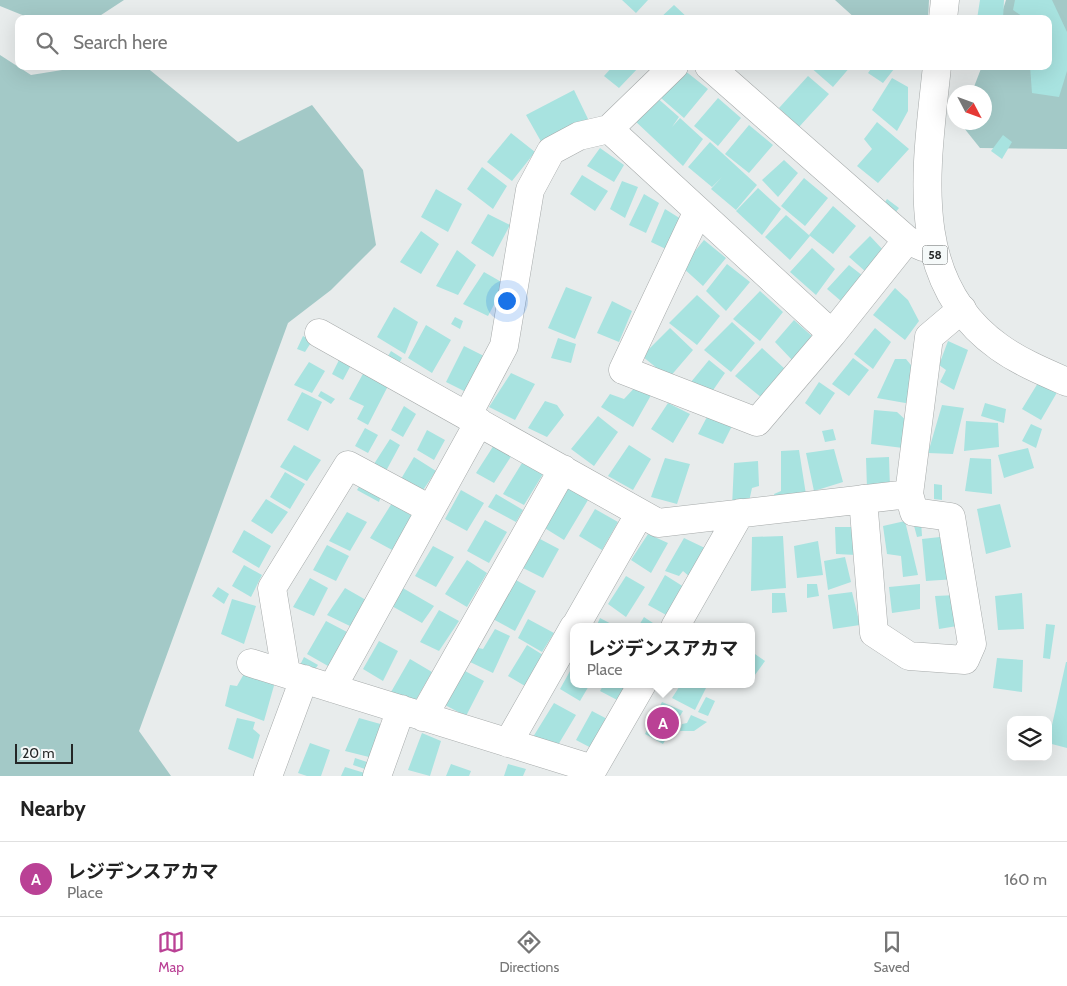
<!DOCTYPE html>
<html lang="en">
<head>
<meta charset="utf-8">
<style>
	:root { --surface:#fff; --page:#f6f6f6; --text:#222; --muted:#767676; --line:#e0e0e0; --accent:#ba4195 }
	body { margin:0; font-family:Cabin,"Noto Sans JP",sans-serif; background:var(--page); color:var(--text) }
	.controls { position:absolute; right:15px; bottom:15px; display:grid; overflow:hidden; border-radius:10px; box-shadow:0 5px 20px #0002 }
	.controls button { width:45px; height:45px; display:grid; place-items:center; padding:0; border:0; border-bottom:1px solid var(--line); background:var(--surface); color:var(--text); font:25px sans-serif }
	.compass { position:absolute; left:947px; top:85px; width:45px; height:45px; border-radius:50%; background:var(--surface); box-shadow:0 5px 20px #0002; rotate:131deg }
	.scale { position:absolute; left:15px; bottom:12px; width:58px; box-sizing:border-box; padding-left:5px; border:2px solid #242626; border-top:0; font-size:14px; line-height:18px; white-space:nowrap; color:#242626; -webkit-text-stroke:4px #f5f9f9; paint-order:stroke }
	.you { position:absolute; left:506px; top:300px; width:18px; height:18px; margin:-12px; border:4px solid #fff; border-radius:50%; background:#1a73e8; box-shadow:0 0 0 8px #1a73e833 }
	.badge { display:grid; place-items:center; width:32px; height:32px; border-radius:50%; background:var(--accent); color:#fff; font-size:16px; font-weight:700 }
	.pin { position:absolute; translate:-50% -50%; border:2px solid #fff; box-shadow:0 1px 5px #0006 }
	.popup { position:absolute; left:570px; top:623px; width:185px; height:65px; box-sizing:border-box; display:grid; place-content:center; border-radius:10px; background:var(--surface); filter:drop-shadow(0 1px 4px #0005); font-size:16px; white-space:nowrap; color:var(--muted) }
	.popup b { font-size:19px; color:var(--text) }
	.popup::after { content:''; position:absolute; left:50%; top:100%; margin-left:-10px; border:10px solid transparent; border-top-color:var(--surface) }
	.list { margin:0; padding:0; list-style:none }
	h2 { display:flex; justify-content:space-between; align-items:center; height:65px; margin:0; padding:0 20px; font-size:21px }
	h2 small { font-size:16px; font-weight:400; color:var(--muted) }
	.list li { display:grid; grid-template-columns:32px 1fr auto; gap:15px; align-items:center; box-sizing:border-box; height:75px; padding:0 20px; border-top:1px solid var(--line) }
	.list b { display:block; font-size:19px; white-space:nowrap }
	.list p { margin:0; font-size:16px; white-space:nowrap; color:var(--muted) }
	.list em { font-size:16px; font-style:normal; color:var(--muted) }
	.icon { flex:none; width:28px; height:28px; fill:none; stroke:currentColor; stroke-width:2; stroke-linecap:round; stroke-linejoin:round }
	.map { position:relative; flex:none; width:1067px; height:776px; overflow:hidden }
	.search { position:absolute; background:var(--surface); box-shadow:0 5px 20px #0002; left:15px; right:15px; top:15px; height:55px; display:flex; align-items:center; gap:12px; box-sizing:border-box; padding:0 18px; border-radius:10px; color:var(--muted); font-size:19px }
	.sheet { height:140px; background:var(--surface) }
	nav { display:flex; justify-content:space-around; align-items:center; box-sizing:border-box; height:70px; border-top:1px solid var(--line); background:var(--surface); font-size:14px; color:var(--muted) }
	nav a { display:grid; justify-items:center; gap:2px }
	nav .on { color:var(--accent) }
	.map>svg:first-child { display:block }
	.green { fill:#a3c9c7 }
	.building { fill:#a8e3e0 }
	.lines { fill:none; stroke-linecap:round; stroke-linejoin:round }
	.minor-casing { stroke:#a6aaaa; stroke-width:29 }
	.major-casing { stroke:#a6aaaa; stroke-width:29 }
	.minor { stroke:#fff; stroke-width:28 }
	.major { stroke:#fff; stroke-width:28 }
	.labels { text-anchor:middle; stroke-width:5; stroke-linejoin:round; paint-order:stroke }
	.shield { fill:#f5f9f9; stroke:#636565; stroke-width:1 }
	.shield-label { font-size:12px; font-weight:bold; fill:#242626 }
</style>
</head>
<body>
<div class="map">
<svg width="1067" height="776" viewBox="0 0 1067 776">
	<rect width="100%" height="100%" fill="#e8ecec"/>
	<!-- green -->
	<path class="green" d="M0 0H124L95 19H32L0 6Z
		M835 0H929L928 19H856Z
		M1006 0H1067V149L980 148 960 123 984 122V92H972L982 66H1048V19H1000Z
		M0 55 31 75 87 66H145L238 142 312 105 363 170 376 245 331 290 288 323 139 731 171 776H0Z"/>
	<!-- building -->
	<path class="building" d="M622 0H648L636 13Z
		M980 0H1004L1003 19H977Z
		M1015 0H1052L1067 32V71L1059 97 1032 93 1030 66H1048V19H1026L1013 10Z
		M674 5 689 19H659Z
		M613 66H640L619 88 604 76Z
		M809 66H851L833 87Z
		M873 66H890L894 69 883 83 868 73Z
		M684 70 708 89 684 118 661 98Z
		M808 76 829 94 799 127 779 108Z
		M892 78 908 87V111L897 131 872 110Z
		M574 90 589 121 543 145 526 115Z
		M655 96 679 117 672 127 680 118 703 139 683 166 634 120Z
		M718 98 741 118 718 146 694 126Z
		M877 122 909 149 878 183 857 166 872 149 864 139Z
		M749 125 773 145 749 173 725 154Z
		M511 133 535 152 512 181 487 162Z
		M1003 135 1012 142 1002 159 991 151Z
		M710 142 757 185 736 210 711 189 722 177 712 187 688 167Z
		M600 148 624 165 614 182 587 166Z
		M784 160 798 173 778 197 762 180Z
		M482 167 507 186 493 209 467 189Z
		M582 175 608 191 595 211 570 194Z
		M804 178 828 198 805 226 781 206Z
		M622 181 638 187 625 218 610 209Z
		M758 188 781 209 762 235 736 211Z
		M436 189 462 204 448 232 421 217Z
		M644 194 659 203 646 233 629 225Z
		M887 199 899 208 891 218 880 210Z
		M833 206 856 226 833 254 809 235Z
		M665 209 681 219 668 250 651 242Z
		M488 214 510 225 493 257 471 243Z
		M786 215 810 236 790 260 765 237Z
		M421 231 439 244 421 274 400 262Z
		M870 236 884 251 866 272 849 257Z
		M704 240 726 258 703 286 682 267Z
		M812 248 835 269 816 295 790 272Z
		M457 250 476 265 458 295 436 286Z
		M727 264 750 282 726 311 706 291Z
		M849 265 863 276 841 301 827 289Z
		M484 272 505 284 488 316 463 304Z
		M566 287 592 297 575 339 548 328Z
		M895 288 908 300 919 321 905 340 873 315Z
		M760 291 783 312 760 341 733 319Z
		M697 295 720 316 697 345 669 323Z
		M612 301 632 311 619 342 597 333Z
		M394 307 418 322 405 354 377 337Z
		M455 317 463 321 460 329 451 324Z
		M794 320 814 338 793 361 775 342Z
		M732 322 755 343 731 372 704 350Z
		M426 325 451 340 432 373 408 358Z
		M670 328 693 350 669 378 642 356Z
		M875 328 891 342 873 369 854 354Z
		M303 336 312 341 305 352 297 349Z
		M558 338 576 344 571 363 551 358Z
		M948 341 968 350 954 390 940 382 946 370 939 365Z
		M464 346 486 357 466 392 446 382Z
		M762 348 785 369 762 398 735 376Z
		M391 351 402 358 396 369 384 363Z
		M340 358 351 365 343 380 332 374Z
		M853 358 869 370 849 396 832 384Z
		M895 359H906L915 370 911 404 877 398Z
		M709 360 725 373 709 396 691 382Z
		M309 362 325 371 312 393 294 385Z
		M364 372 388 386 368 425 357 419 364 406 349 399Z
		M511 373 535 384 515 420 489 407Z
		M1041 378 1059 389 1041 420 1022 409Z
		M819 382 835 393 820 415 805 403Z
		M639 383 654 390 633 427 601 407 610 394 624 399Z
		M321 391 335 399 331 404 318 396Z
		M302 392 322 402 308 431 287 420Z
		M545 401 557 405 564 415 547 437 528 428Z
		M668 403 690 414 673 443 651 429Z
		M985 403 1006 409 1004 423 981 416Z
		M942 405 964 408 953 454 928 453Z
		M404 406 416 414 403 437 391 430Z
		M874 410 897 412 908 422 903 448 871 444Z
		M708 415 732 426 723 444 698 434Z
		M598 416 618 432 594 466 571 449Z
		M966 421 998 423 999 447 964 451Z
		M1031 424 1042 429 1036 448 1022 441Z
		M365 428 378 435 368 453 355 446Z
		M833 429 836 440 825 442 822 431Z
		M427 430 445 440 434 460 417 450Z
		M390 439 400 445 386 471 374 464Z
		M294 445 321 460 307 481 280 467Z
		M494 445 512 455 494 483 476 473Z
		M629 445 651 459 633 490 608 476Z
		M1028 448 1034 468 1004 478 998 455Z
		M834 449 843 482 814 491 806 453Z
		M799 450 807 501 776 503 774 494 781 491V451Z
		M414 457 436 471 419 496 398 484Z
		M889 457 890 488H867L866 458Z
		M665 458 690 464 677 504 651 497Z
		M970 458 991 459 992 494 965 491Z
		M758 461 759 486 752 488 748 506 732 507 734 463Z
		M522 463 543 474 524 505 503 494Z
		M285 472 305 484 290 509 270 497Z
		M361 483 382 493 379 502 357 490Z
		M934 484 942 485V500L934 499Z
		M566 487 588 500 564 540 543 527Z
		M461 490 484 503 467 531 445 519Z
		M496 494 523 510 516 522 488 507Z
		M266 499 288 512 272 534 251 521Z
		M392 503 412 516 394 551 370 538Z
		M1000 504 1011 547 986 554 977 509Z
		M595 509 618 522 602 550 579 536Z
		M347 512 367 522 350 551 329 541Z
		M485 520 507 532 489 563 467 551Z
		M905 521 918 575 903 577 901 556 887 554 883 526Z
		M921 521 922 536 917 537 913 522Z
		M835 527H854L856 555 836 554Z
		M244 530 271 546 259 568 232 552Z
		M648 534 668 543 651 573 631 560Z
		M783 536 786 588 751 591 752 537Z
		M949 536 956 579 926 581 922 539Z
		M684 538 707 549 690 577 683 571 679 576 665 571Z
		M540 539 559 549 543 578 523 568Z
		M818 541 823 575 797 578 794 546Z
		M327 545 349 556 336 581 313 570Z
		M433 546 454 557 436 587 415 576Z
		M845 557 851 582 828 590 824 561Z
		M467 560 487 573 467 607 445 594Z
		M244 565 262 575 251 597 232 586Z
		M665 575 684 587 668 616 648 605Z
		M626 576 645 587 626 617 608 604Z
		M310 578 328 588 314 616 293 607Z
		M514 579 536 591 515 631 491 618Z
		M807 584H817L819 596 807 598Z
		M920 584V609L892 613 889 587Z
		M218 587 229 594 224 604 212 596Z
		M401 587 434 606 422 623 390 605Z
		M345 588 366 600 352 627 327 615Z
		M852 592 860 625 833 629 828 595Z
		M772 593H785L787 612 772 613Z
		M1022 593 1024 629 998 630 995 596Z
		M957 595 963 625 939 629 935 596Z
		M232 599 256 606 244 644 221 634Z
		M439 610 459 621 439 651 420 642Z
		M644 617 659 627H638Z
		M600 618 617 627H596Z
		M528 619 554 633 542 652 518 638Z
		M326 621 347 632 328 666 307 654Z
		M1046 624 1055 625 1050 659 1043 658Z
		M495 629 510 636 493 673 468 661 474 647 483 649Z
		M379 641 398 651 383 681 363 669Z
		M527 645 543 655 525 686 508 676Z
		M752 652 765 661 752 679Z
		M304 657 318 665 311 675 298 669Z
		M997 658 1023 660 1022 692 993 688Z
		M410 659 432 672 413 705 391 692Z
		M1066 662H1067V748L1048 743Z
		M574 664V684H590L580 701 560 689Z
		M465 671 484 681 466 716 445 705Z
		M245 672 275 682 264 721 225 706 230 685 237 686Z
		M604 684H632L621 702 600 691Z
		M681 684H708L695 710 672 698Z
		M706 697 715 701 708 716 698 712Z
		M662 702 683 711 663 744 645 734Z
		M554 703 576 715 555 750 533 737Z
		M592 711 611 721 595 750 576 740Z
		M691 715 707 722 694 731H680L682 724 687 723Z
		M237 718 255 722 253 729 260 735 253 759 228 749Z
		M359 718 384 725 373 758 345 751Z
		M422 733 441 741 430 776 408 770Z
		M310 743 330 750 321 776H307L298 773Z
		M355 758 370 763 368 770 353 765Z
		M451 764 471 771 469 776H446Z
		M508 764 526 769 523 776H504Z
		M345 767 368 774 367 776H341Z"/>
	<g class="lines">
		<defs>
			<path id="minor" d="M674 66 609 129 832 334
				M709 66 907 240 923 247
				M698 211 623 370 757 422 832 334 907 240
				M319 333 658 523 909 494 929 337 962 309
				M467 416 504 346 530 190 551 151 579 136 609 129
				M863 499 874 633 909 656 965 660 972 644 951 517 914 512 909 494
				M575 627 640 513
				M675 627 740 513
				M251 663 593 769 642 684
				M286 673 272 588 348 465 430 509
				M332 688 479 422
				M423 717 563 469
				M508 743 574 627
				M268 776 304 679
				M377 776 401 709"/>
			<path id="major" d="M943 19 945 0
				M937 66C927 165 905 280 999 347 1020 362 1044 372 1067 382"/>
		</defs>
		<!-- minor casing -->
		<use href="#minor" class="minor-casing"/>
		<!-- major casing -->
		<use href="#major" class="major-casing"/>
		<!-- minor -->
		<use href="#minor" class="minor"/>
		<!-- major -->
		<use href="#major" class="major"/>
	</g>
	<g class="labels">
		<!-- shield labels -->
		<rect class="shield" x="922.5" y="245.5" width="25" height="19" rx="4"/>
		<g class="shield-label">
			<text x="935" y="259">58</text>
		</g>
	</g>
</svg>
<div class="controls">
<button><svg class="icon" aria-label="layers" viewBox="0 0 24 24"><path d="M12 4l9 5-9 5-9-5zM3 14l9 5 9-5"/></svg></button>
</div>
<svg class="compass" viewBox="-18 -18 36 36"><path d="M0-13l5 13h-10z" fill="#e53935"/><path d="M0 13l5-13h-10z" fill="#767676"/></svg>
<div class="scale">20 m</div>
<div class="you"></div>
<div class="pin badge" style="left:663px;top:723px">A</div>
<div class="popup"><b>レジデンスアカマ</b>Place</div>
<div class="search"><svg class="icon" aria-label="search" viewBox="0 0 24 24"><circle cx="10" cy="10" r="6"/><path d="M15 15l6 6"/></svg>Search here</div>
</div>
<section class="sheet">
<h2>Nearby<small></small></h2>
<ul class="list">
<li><span class="badge">A</span><div><b>レジデンスアカマ</b><p>Place</p></div><em>160 m</em></li>
</ul>
</section>
<nav>
<a class="on"><svg class="icon" aria-label="map" viewBox="0 0 24 24"><path d="M3 6l6-2 6 2 6-2v14l-6 2-6-2-6 2zM9 4v14M15 6v14"/></svg>Map</a>
<a><svg class="icon" aria-label="directions" viewBox="0 0 24 24"><path d="M12 3l9 9-9 9-9-9zM9 14v-3h6M13 9l2 2-2 2"/></svg>Directions</a>
<a><svg class="icon" aria-label="saved" viewBox="0 0 24 24"><path d="M7 4h10v16l-5-4-5 4z"/></svg>Saved</a>
</nav>
</body>
</html>
